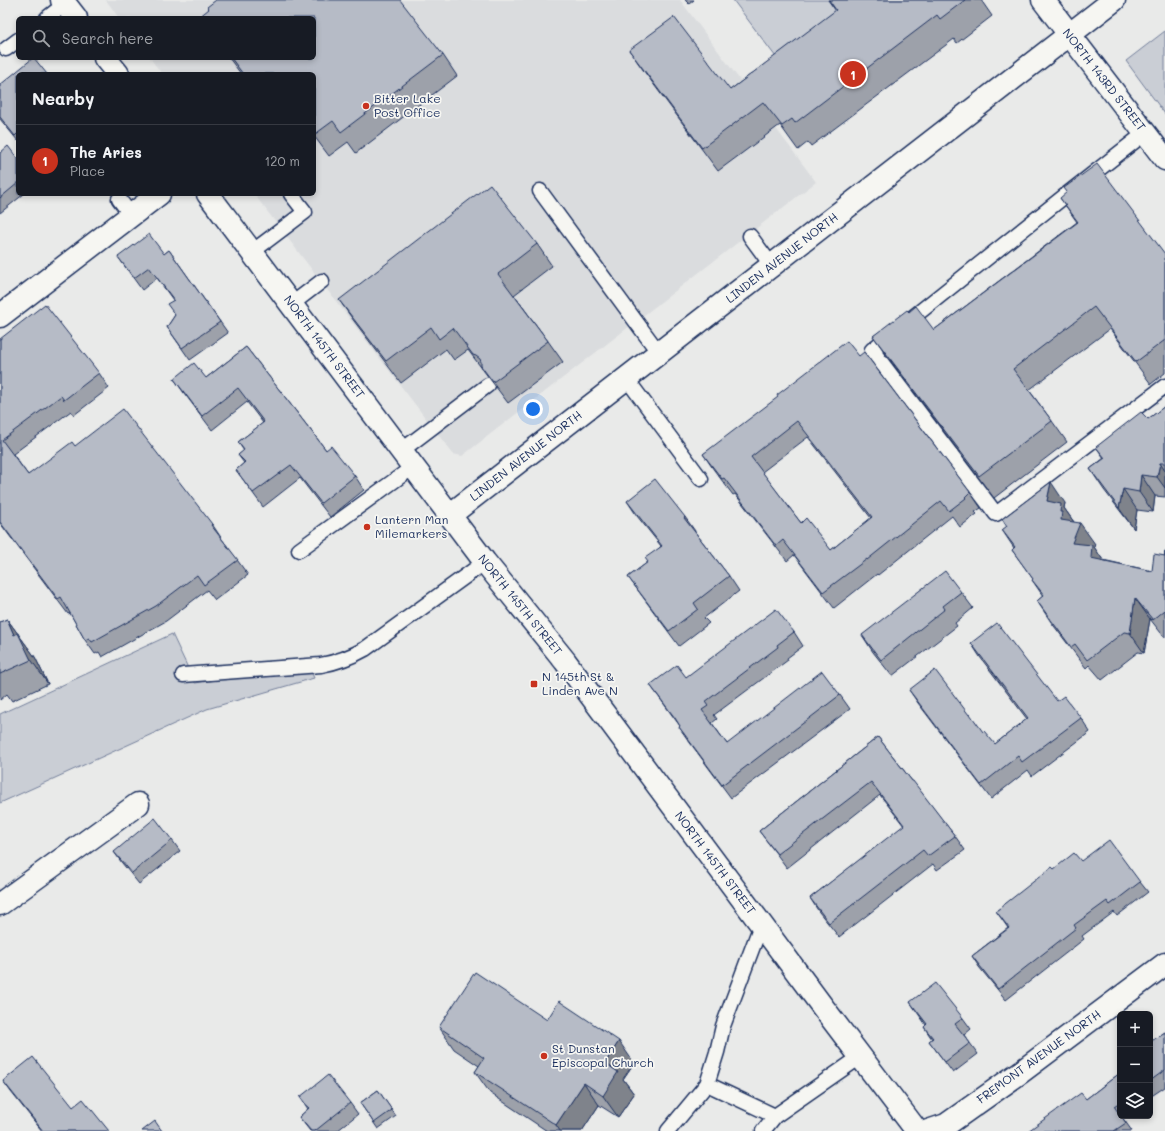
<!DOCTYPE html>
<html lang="en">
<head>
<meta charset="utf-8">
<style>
	:root { --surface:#171b24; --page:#242831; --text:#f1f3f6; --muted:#9ea1a6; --line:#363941; --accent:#c8321e }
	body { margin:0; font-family:Mali,sans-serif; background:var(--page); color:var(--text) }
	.controls { position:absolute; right:12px; bottom:12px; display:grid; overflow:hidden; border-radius:6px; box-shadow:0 2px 6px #0003 }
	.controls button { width:36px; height:36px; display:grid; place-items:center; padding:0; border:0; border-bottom:1px solid var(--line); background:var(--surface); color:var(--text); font:20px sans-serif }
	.you { position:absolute; left:533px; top:409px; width:14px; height:14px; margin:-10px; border:3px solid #fff; border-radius:50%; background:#1a73e8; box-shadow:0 0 0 6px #1a73e833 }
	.badge { display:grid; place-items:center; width:26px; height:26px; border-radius:50%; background:var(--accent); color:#fff; font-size:13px; font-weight:700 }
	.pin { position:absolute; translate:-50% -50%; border:2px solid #fff; box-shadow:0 1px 4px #0006 }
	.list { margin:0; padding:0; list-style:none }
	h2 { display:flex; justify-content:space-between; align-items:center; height:52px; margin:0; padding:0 16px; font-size:17px }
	h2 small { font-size:13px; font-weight:400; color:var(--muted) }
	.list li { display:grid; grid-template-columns:26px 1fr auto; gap:12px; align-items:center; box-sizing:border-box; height:72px; padding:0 16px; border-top:1px solid var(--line) }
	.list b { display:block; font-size:15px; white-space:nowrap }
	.list p { margin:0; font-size:13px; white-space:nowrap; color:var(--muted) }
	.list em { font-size:13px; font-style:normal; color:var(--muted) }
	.icon { flex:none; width:22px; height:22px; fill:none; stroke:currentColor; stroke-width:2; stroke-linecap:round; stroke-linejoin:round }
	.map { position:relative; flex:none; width:1165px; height:1131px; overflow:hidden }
	.search { position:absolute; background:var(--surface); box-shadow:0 2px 6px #0003; left:16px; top:16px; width:300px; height:44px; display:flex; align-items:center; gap:10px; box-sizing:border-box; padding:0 14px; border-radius:6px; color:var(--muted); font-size:15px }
	.panel { position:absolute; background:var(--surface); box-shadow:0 2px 6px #0003; left:16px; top:72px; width:300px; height:124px; border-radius:6px }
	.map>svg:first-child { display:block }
	.built { fill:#dadcde }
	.green { fill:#caced5; stroke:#727e9a }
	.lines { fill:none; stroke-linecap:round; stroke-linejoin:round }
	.lane-casing { stroke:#1b2f5e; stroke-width:17 }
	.street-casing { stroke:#1b2f5e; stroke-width:25 }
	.secondary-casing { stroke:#1b2f5e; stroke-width:25 }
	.lane { stroke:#f6f6f2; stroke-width:14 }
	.street { stroke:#f6f6f2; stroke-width:22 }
	.secondary { stroke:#f6f6f2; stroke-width:22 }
	.wall { fill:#9da1aa; stroke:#1b2f5e; fill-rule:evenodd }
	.shaded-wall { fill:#7f838b; stroke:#1b2f5e }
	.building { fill:#b6bbc6; stroke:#1b2f5e; fill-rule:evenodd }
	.poi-dot { fill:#c8321e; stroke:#f6f6f2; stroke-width:1.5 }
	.labels { text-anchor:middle; stroke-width:3.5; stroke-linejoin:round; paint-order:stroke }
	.street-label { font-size:12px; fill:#1b2f5e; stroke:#f6f6f2 }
	.poi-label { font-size:12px; fill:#1b2f5e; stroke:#f6f6f2; text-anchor:start }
</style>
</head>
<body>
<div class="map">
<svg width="1165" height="1131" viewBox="0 0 1165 1131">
	<rect width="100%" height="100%" fill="#e9eae9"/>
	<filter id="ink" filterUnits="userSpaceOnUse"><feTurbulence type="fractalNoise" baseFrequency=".025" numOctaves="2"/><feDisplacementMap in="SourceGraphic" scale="8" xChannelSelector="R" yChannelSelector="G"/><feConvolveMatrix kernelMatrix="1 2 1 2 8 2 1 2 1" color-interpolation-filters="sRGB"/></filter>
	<g filter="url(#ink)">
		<!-- built -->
		<path class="built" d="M106 0H680L816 182 462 456 453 454 254 194H314V74H162L150 58H314V18H119Z"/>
		<!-- green -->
		<path class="green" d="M733 0H828L857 39 797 85Z
			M1165 31V114L1126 61Z
			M172 634 195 683 309 667 314 678 207 709 0 803V714Z"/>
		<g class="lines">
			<defs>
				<path id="lane" d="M47 18 65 4
					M6 49 18 40
					M1145 133 1066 195 872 350 996 514 1165 386
					M540 191 659 353
					M119 199 131 215
					M750 236 772 266
					M252 252 305 212 291 194
					M292 304 322 281
					M626 378 701 479
					M401 451 488 385
					M299 550 413 467
					M183 675 321 665C337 662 351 657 365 649L485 562
					M707 1084 717 1052 723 1026 761 925
					M668 1131 707 1084 775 1116
					M763 1131 775 1116 860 1057"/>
				<path id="street" d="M1043 0 1165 159
					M0 316 159 194
					M0 904 138 804
					M928 1131 946 1125 1021 1072 1165 964"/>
				<path id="secondary" d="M62 0 76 18
					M105 58 118 74
					M208 194 485 562 565 661 822 1006 917 1131
					M450 515 1114 0"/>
			</defs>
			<!-- lane casing -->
			<use href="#lane" class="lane-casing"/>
			<!-- street casing -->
			<use href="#street" class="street-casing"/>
			<!-- secondary casing -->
			<use href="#secondary" class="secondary-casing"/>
			<!-- lane -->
			<use href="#lane" class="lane"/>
			<!-- street -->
			<use href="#street" class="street"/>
			<!-- secondary -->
			<use href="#secondary" class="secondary"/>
		</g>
		<!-- wall -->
		<path class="wall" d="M685 0H694L689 4Z
			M828 0H981L992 16 957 43 954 39 811 146 808 142 798 150 780 125 718 171 646 74 629 50 730 90 836 11Z
			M443 55 457 76 356 153 348 142 329 156 314 136V74H241L229 58H314Z
			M18 74V141L0 119V85Z
			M0 153 18 159V194H24L0 213Z
			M1060 198 1165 254V373L1151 384 1110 329 1029 390 1052 421 1067 442 994 498 888 357 873 336 909 312 934 330 1077 222Z
			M537 244 552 266 514 295 548 341 563 362 508 403 468 350 454 360 446 349 401 383 354 321 339 300Z
			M169 250 228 333 190 360 167 327 175 315 173 300 157 278 142 290 118 257 164 254Z
			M0 339 99 373 109 388 74 415 71 411 13 454 28 475 75 446 212 524 222 539 248 575 215 600 207 590 166 621 102 657 99 652 95 654 85 640 70 613 68 614 0 523Z
			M246 347 326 450 355 476 364 490 330 517 300 478 263 507 236 470 244 463 238 455 244 451 238 442 263 423 247 402 212 430 184 393 174 379 206 378Z
			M859 356 970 492 981 508 975 512 977 514 960 527 952 516 878 575 877 574 834 608 794 555 787 561 735 494 733 495 714 470 703 454ZM808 437 871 518 831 550 801 523 762 472Z
			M1165 406V497L1155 496 1153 512 1137 510 1134 529 1104 490 1090 469 1104 458 1096 447 1148 419Z
			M627 501 685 517 695 531V532L729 576 739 591 704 618 709 623 679 646 628 577 648 562 661 546 637 516Z
			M1065 503 1064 508 1074 522 1095 544 1094 547 1103 560 1152 571 1165 556V551V638L1150 619 1144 653 1138 652 1102 680 1089 665 1086 668 1051 622 1037 601 1043 596 1032 580 1033 579 1012 550 1014 548 1002 530 1007 527 1002 519Z
			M961 592 973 608 955 623 957 626 892 676 873 652 862 635Z
			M7 619 35 657 48 684 12 701 7 694 0 700V622Z
			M794 632 803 646 787 658 788 660 714 715 717 719 712 723 727 744 840 695 850 709 731 798 688 740 679 727 680 726 650 685 686 677Z
			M971 643 1081 718 1090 732 1032 776 1028 770 991 799 918 703 909 690 983 732 995 744 1027 719 980 657Z
			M878 737 912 781 955 836 965 850 937 870 933 864 839 937 819 912 810 898 904 826 880 795 787 868 769 844 759 831Z
			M172 840 180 851 139 884 122 863 114 852Z
			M1081 861 1140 882 1148 892 1117 916 1114 912 1082 936 1084 939 1006 1000 979 967 972 956 1008 928 996 911 1054 869Z
			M910 1002 963 1018 971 1029 964 1035 978 1054 953 1073 929 1041 932 1039 924 1027 926 1025Z
			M547 1020 634 1063 623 1079 634 1094 618 1117 599 1105 582 1131H547L490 1093 475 1072 479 1066 454 1049 439 1027Z
			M1165 1032V1087L1150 1097V1042Z
			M1120 1073V1116H1123L1122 1117 1132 1131H1028L1086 1099Z
			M3 1081 109 1131H42L11 1092Z
			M378 1090 396 1116 378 1129 360 1103Z
			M300 1097 350 1103 358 1114 337 1131H310L299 1117 308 1109Z"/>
		<!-- shaded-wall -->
		<path class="shaded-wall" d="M1160 463 1165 471V488L1157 477Z
			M1141 475 1155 496 1153 512 1139 492Z
			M1051 482 1065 503 1064 508 1076 525 1080 523 1095 544 1094 547 1107 566 1105 578 1072 543 1047 501Z
			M1123 489 1137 510 1134 529 1119 508Z
			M1135 598 1150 619 1144 653 1130 633Z
			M7 619 35 657 48 684 14 635Z
			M619 1041 634 1063 623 1079 634 1094 618 1117 603 1096 605 1063Z
			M584 1083 599 1105 582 1131H560L556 1125Z"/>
		<!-- building -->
		<path class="building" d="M216 0H400L443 55 341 132 333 121 314 135V74H243L231 58H314V18H200L199 17 209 9 207 7Z
			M829 0H965L940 19 937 15 795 123 792 119 782 126 763 102 702 148 629 50 674 17 730 90 836 10Z
			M33 58H34L47 74H18V133L15 136 0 117V85Z
			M8 146 18 159V183L0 198V153Z
			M1097 164 1165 254V340L1136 362 1094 307 1013 369 1052 421 979 476 873 336 907 310 909 312 916 306 934 330 1078 222 1060 198 1067 192 1064 188Z
			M490 184 537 244 498 274 548 341 493 382 481 366V362L480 359 476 356 473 355 453 328 439 339 431 327 386 361 339 300Z
			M149 234 164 254 169 250 220 322 182 348 167 327 175 315 167 304 174 300 149 267 134 278 118 257Z
			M45 304 99 373 64 400 61 396 2 440 28 475 72 442 75 446 123 409 212 524 211 525 238 560 204 585 197 575 156 606 92 642 89 638 85 640 61 597 58 599 0 522V339Z
			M847 341 859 356 864 352 970 492 965 497 966 498 949 511 941 501 867 560V559L823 592 783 540 776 546 724 478 722 479 703 454 778 397 777 395ZM797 421 872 517 831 550 806 518 801 523 751 457Z
			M246 347 326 450 331 446 355 476 321 503 291 465 253 493 236 470 245 462 238 455 244 450 238 442 264 422 238 388 202 416 174 379 194 363 206 378Z
			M1165 406V463H1160L1157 477 1141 475 1139 492 1123 489 1119 508 1090 469 1105 458 1096 447 1141 412 1148 419Z
			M655 479 685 517 684 518 729 576 694 603 698 609 669 631 628 577 648 562 645 558 662 546 627 501Z
			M1051 482 1047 501 1061 504 1060 512H1062L1061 520 1080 523 1072 543 1092 545 1091 558 1152 571 1154 554 1165 556V551V610L1153 620 1135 598 1130 633 1124 632 1087 660 1075 644 1071 647 1037 601 1044 595 1032 580 1033 579 1012 550 1015 547 1002 530 1007 526 1002 519Z
			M945 571 961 592 943 606 945 609 881 660 862 635Z
			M776 609 794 632 777 645 778 647 705 702 708 706 702 710 727 744 822 671 840 695 722 785 679 727 680 726 675 718 650 685 677 665 686 677Z
			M7 619 14 635 18 633 31 660 0 674V622Z
			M997 623 1057 701 1064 696 1081 718 1022 762 1018 756 981 785 909 690 935 670 969 715 970 714 983 732 984 731 995 744 1028 718 971 643Z
			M878 737 912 781H913L955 836 928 856 923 850 829 923 810 898 904 825 871 782 777 854 759 831Z
			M155 818 172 840 132 873 114 852Z
			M1109 840 1140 882 1110 905 1107 901 1074 925 1076 928 998 989 972 956 1009 928 996 911 1052 867 1054 869 1074 853 1081 861Z
			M475 972 547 1020 559 1001 619 1041 605 1063 618 1072 603 1096 584 1083 556 1125 475 1072 484 1058 439 1027Z
			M935 983 963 1018 955 1024 970 1043 945 1062 929 1041 933 1038 924 1027 927 1024 910 1002Z
			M1165 1032V1070L1150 1081V1042Z
			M33 1057 73 1107 83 1099 109 1131H43L3 1081Z
			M1120 1073V1102L1114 1106 1120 1115V1116H1121L1126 1123 1114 1131H1028L1081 1093 1086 1099Z
			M328 1075 350 1103 315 1131H311L299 1117 309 1108 300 1097Z
			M378 1090 392 1110 374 1123 360 1103Z
			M155 1121 162 1131H142Z"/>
	</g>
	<!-- markers -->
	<g class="poi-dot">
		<circle cx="366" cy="106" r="4"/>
		<circle cx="367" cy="527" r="4"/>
		<rect x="530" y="680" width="8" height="8" rx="2"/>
		<circle cx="544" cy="1056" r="4"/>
	</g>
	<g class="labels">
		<!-- street labels -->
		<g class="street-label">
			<text transform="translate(1104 80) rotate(52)" y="4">NORTH 143RD STREET</text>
			<text transform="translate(782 258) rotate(-38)" y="4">LINDEN AVENUE NORTH</text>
			<text transform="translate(324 347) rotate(53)" y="4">NORTH 145TH STREET</text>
			<text transform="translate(526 456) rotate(-38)" y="4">LINDEN AVENUE NORTH</text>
			<text transform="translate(520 605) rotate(51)" y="4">NORTH 145TH STREET</text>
			<text transform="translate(715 863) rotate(53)" y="4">NORTH 145TH STREET</text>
			<text transform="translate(1039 1057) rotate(-36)" y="4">FREMONT AVENUE NORTH</text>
		</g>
		<!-- poi labels -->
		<g class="poi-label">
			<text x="374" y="103">Bitter Lake<tspan x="374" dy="14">Post Office</tspan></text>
			<text x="375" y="524">Lantern Man<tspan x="375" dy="14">Milemarkers</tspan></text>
			<text x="542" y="681">N 145th St &amp;<tspan x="542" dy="14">Linden Ave N</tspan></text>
			<text x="552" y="1053">St Dunstan<tspan x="552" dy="14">Episcopal Church</tspan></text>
		</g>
	</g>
</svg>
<div class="controls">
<button>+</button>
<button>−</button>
<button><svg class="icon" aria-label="layers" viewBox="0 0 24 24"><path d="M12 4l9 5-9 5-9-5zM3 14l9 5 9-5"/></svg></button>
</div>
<div class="you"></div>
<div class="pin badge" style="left:853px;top:74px">1</div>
<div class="search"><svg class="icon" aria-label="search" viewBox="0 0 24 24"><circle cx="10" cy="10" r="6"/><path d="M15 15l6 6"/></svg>Search here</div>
<section class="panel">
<h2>Nearby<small></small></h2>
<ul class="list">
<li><span class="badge">1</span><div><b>The Aries</b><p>Place</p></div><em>120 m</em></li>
</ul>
</section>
</div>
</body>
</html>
